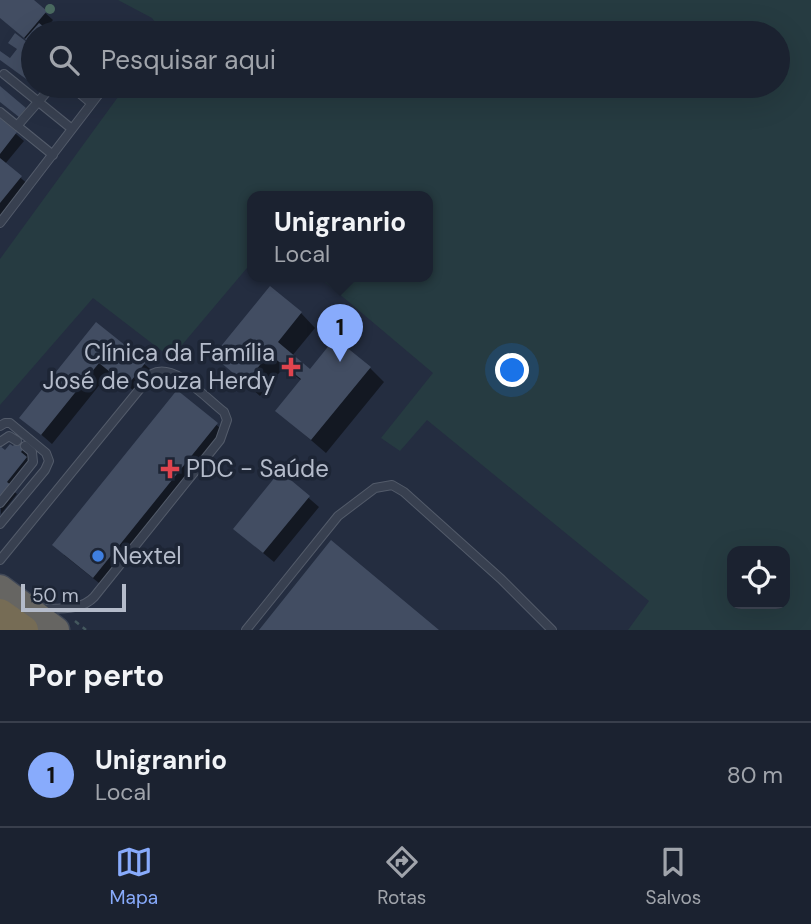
<!DOCTYPE html>
<html lang="pt">
<head>
<meta charset="utf-8">
<style>
	:root { --surface:#1b2230; --page:#242a38; --text:#f1f3f6; --muted:#a0a4ab; --line:#393f4c; --accent:#88abfc }
	body { margin:0; font-family:"DM Sans",sans-serif; background:var(--page); color:var(--text) }
	.controls { position:absolute; right:21px; bottom:21px; display:grid; overflow:hidden; border-radius:14px; box-shadow:0 7px 28px #0002 }
	.controls button { width:63px; height:63px; display:grid; place-items:center; padding:0; border:0; border-bottom:2px solid var(--line); background:var(--surface); color:var(--text); font:35px sans-serif }
	.scale { position:absolute; left:21px; bottom:18px; width:105px; box-sizing:border-box; padding-left:7px; border:4px solid #b4bbca; border-top:0; font-size:19px; line-height:24px; white-space:nowrap; color:#b4bbca; -webkit-text-stroke:5px #1d2535; paint-order:stroke }
	.you { position:absolute; left:513px; top:371px; width:24px; height:24px; margin:-18px; border:5px solid #fff; border-radius:50%; background:#1a73e8; box-shadow:0 0 0 10px #1a73e833 }
	.badge { display:grid; place-items:center; width:46px; height:46px; border-radius:50%; background:var(--accent); color:#111; font-size:23px; font-weight:700 }
	.pin { position:absolute; translate:-50% -58px; filter:drop-shadow(0 2px 4px #0008) }
	.pin::after { content:''; position:absolute; top:37px; width:24px; height:21px; background:inherit; clip-path:polygon(0 0,100% 0,50% 100%) }
	.popup { position:absolute; left:247px; top:191px; width:186px; height:91px; box-sizing:border-box; display:grid; place-content:center; border-radius:14px; background:var(--surface); filter:drop-shadow(0 2px 5px #0005); font-size:23px; white-space:nowrap; color:var(--muted) }
	.popup b { font-size:26px; color:var(--text) }
	.popup::after { content:''; position:absolute; left:50%; top:100%; margin-left:-14px; border:14px solid transparent; border-top-color:var(--surface) }
	.list { margin:0; padding:0; list-style:none }
	h2 { display:flex; justify-content:space-between; align-items:center; height:91px; margin:0; padding:0 28px; font-size:30px }
	h2 small { font-size:23px; font-weight:400; color:var(--muted) }
	.list li { display:grid; grid-template-columns:46px 1fr auto; gap:21px; align-items:center; box-sizing:border-box; height:105px; padding:0 28px; border-top:2px solid var(--line) }
	.list b { display:block; font-size:26px; white-space:nowrap }
	.list p { margin:0; font-size:23px; white-space:nowrap; color:var(--muted) }
	.list em { font-size:23px; font-style:normal; color:var(--muted) }
	.icon { flex:none; width:38px; height:38px; fill:none; stroke:currentColor; stroke-width:2; stroke-linecap:round; stroke-linejoin:round }
	.map { position:relative; flex:none; width:811px; height:630px; overflow:hidden }
	.search { position:absolute; background:var(--surface); box-shadow:0 7px 28px #0002; left:21px; right:21px; top:21px; height:77px; display:flex; align-items:center; gap:18px; box-sizing:border-box; padding:0 24px; border-radius:38px; color:var(--muted); font-size:26px }
	.sheet { height:196px; background:var(--surface) }
	nav { display:flex; justify-content:space-around; align-items:center; box-sizing:border-box; height:98px; border-top:2px solid var(--line); background:var(--surface); font-size:19px; color:var(--muted) }
	nav a { display:grid; justify-items:center; gap:4px }
	nav .on { color:var(--accent) }
	.map>svg:first-child { display:block }
	.green { fill:#263b41; fill-rule:evenodd }
	.shadow { fill:#0007 }
	.building { fill:#424d62 }
	.lines { fill:none; stroke-linecap:round; stroke-linejoin:round }
	.service-casing { stroke:#535b6a; stroke-width:10 }
	.trunk-casing { stroke:#404857; stroke-width:29 }
	.motorway-casing { stroke:#404857; stroke-width:31 }
	.path { stroke:#44585e; stroke-width:2.5; stroke-dasharray:5 5; stroke-linecap:butt }
	.service { stroke:#384050; stroke-width:8 }
	.trunk { stroke:#666562; stroke-width:26 }
	.motorway { stroke:#766c55; stroke-width:28 }
	.tree { fill:#4a6a60 }
	.health-dot { fill:#e0444e; stroke:#1d2535; stroke-width:2.5 }
	.shop-dot { fill:#3f7fe0; stroke:#1d2535; stroke-width:2.5 }
	.labels { text-anchor:middle; stroke-width:7; stroke-linejoin:round; paint-order:stroke }
	.poi-label { font-size:24px; fill:#b4bbca; stroke:#1d2535; text-anchor:start }
</style>
</head>
<body>
<div class="map">
<svg width="811" height="630" viewBox="0 0 811 630">
	<rect width="100%" height="100%" fill="#242d40"/>
	<!-- green -->
	<path class="green" d="M118 0H811V630H628L649 601 427 420 400 451 381 438 433 373 318 276H428V196H252V262L171 358 93 298 0 405V259L126 86H778V33H156L158 26 152 18ZM785 551V604H732V551Z"/>
	<!-- shadow -->
	<path class="shadow" d="M0 0H31L53 20 45 30 49 33H33V83L0 59 10 61 27 40 0 17Z
		M36 86H54L47 94Z
		M0 120 24 141 5 164 31 187 0 225Z
		M301 313 315 328 292 356 310 371 370 368 384 382 326 453 277 411 302 381 284 367 260 396 215 356Z
		M96 324 155 373 138 394 110 372 52 444 21 417Z
		M178 392 227 434 104 587 64 555Z
		M19 442 32 454 27 460 33 466 13 491 17 494 1 514 0 449 5 453Z
		M281 474 319 507 274 562 245 538Z"/>
	<!-- building -->
	<path class="building" d="M0 0H34L47 11 24 38 0 18Z
		M39 23 52 33H33V84L0 60V51L10 58 17 49 8 43 15 33 28 43 25 39Z
		M0 86 26 108 19 117 0 102Z
		M0 118 17 132 0 154Z
		M0 158 22 176 0 203Z
		M270 286 302 312 278 342 310 369 335 338 371 367 311 440 275 411 301 379 269 354 245 383 213 356Z
		M96 322 146 362 127 386 99 363 41 435 19 418Z
		M177 390 218 423 93 578 52 545Z
		M18 440 26 446 21 452 27 457 7 482 11 485 0 499V446L5 450 10 444 13 446Z
		M280 471 310 496 263 553 233 529Z
		M331 540 439 630H259Z"/>
	<g class="lines">
		<defs>
			<path id="service" d="M4 74 72 129
				M71 86 91 103
				M0 112 53 155
				M17 126 52 86
				M0 223 105 86
				M0 426 5 423H10L46 453 49 461 45 470 0 524
				M0 442 9 436 17 441
				M0 503 33 462 32 452 25 446
				M0 560 152 374C174 362 206 398 224 412L227 420 220 440 94 597C81 611 58 608 39 609
				M246 630 338 516 375 488 392 485 404 492 501 579 552 630"/>
			<path id="trunk" d="M0 588 56 630"/>
			<path id="motorway" d="M0 613 24 630"/>
		</defs>
		<!-- service casing -->
		<use href="#service" class="service-casing"/>
		<!-- trunk casing -->
		<use href="#trunk" class="trunk-casing"/>
		<!-- motorway casing -->
		<use href="#motorway" class="motorway-casing"/>
		<!-- path -->
		<path class="path" d="M75 621 86 630"/>
		<!-- service -->
		<use href="#service" class="service"/>
		<!-- trunk -->
		<use href="#trunk" class="trunk"/>
		<!-- motorway -->
		<use href="#motorway" class="motorway"/>
	</g>
	<!-- trees -->
	<circle class="tree" cx="50" cy="9" r="5"/>
	<!-- markers -->
	<g class="health-dot">
		<path d="M287.5 356.5h7v7h7v7h-7v7h-7v-7h-7v-7h7z"/>
		<path d="M166.5 458.5h7v7h7v7h-7v7h-7v-7h-7v-7h7z"/>
	</g>
	<circle class="shop-dot" cx="98" cy="556" r="7"/>
	<g class="labels">
		<!-- poi labels -->
		<g class="poi-label">
			<text x="275" y="361" text-anchor="end">Clínica da Família<tspan x="275" dy="28">José de Souza Herdy</tspan></text>
			<text x="186" y="477">PDC - Saúde</text>
			<text x="112" y="564">Nextel</text>
		</g>
	</g>
</svg>
<div class="controls">
<button><svg class="icon" aria-label="locate" viewBox="0 0 24 24"><circle cx="12" cy="12" r="6"/><path d="M12 2v4M12 18v4M2 12h4M18 12h4"/></svg></button>
</div>
<div class="scale">50 m</div>
<div class="you"></div>
<div class="pin badge" style="left:340px;top:362px">1</div>
<div class="popup"><b>Unigranrio</b>Local</div>
<div class="search"><svg class="icon" aria-label="search" viewBox="0 0 24 24"><circle cx="10" cy="10" r="6"/><path d="M15 15l6 6"/></svg>Pesquisar aqui</div>
</div>
<section class="sheet">
<h2>Por perto<small></small></h2>
<ul class="list">
<li><span class="badge">1</span><div><b>Unigranrio</b><p>Local</p></div><em>80 m</em></li>
</ul>
</section>
<nav>
<a class="on"><svg class="icon" aria-label="map" viewBox="0 0 24 24"><path d="M3 6l6-2 6 2 6-2v14l-6 2-6-2-6 2zM9 4v14M15 6v14"/></svg>Mapa</a>
<a><svg class="icon" aria-label="directions" viewBox="0 0 24 24"><path d="M12 3l9 9-9 9-9-9zM9 14v-3h6M13 9l2 2-2 2"/></svg>Rotas</a>
<a><svg class="icon" aria-label="saved" viewBox="0 0 24 24"><path d="M7 4h10v16l-5-4-5 4z"/></svg>Salvos</a>
</nav>
</body>
</html>
